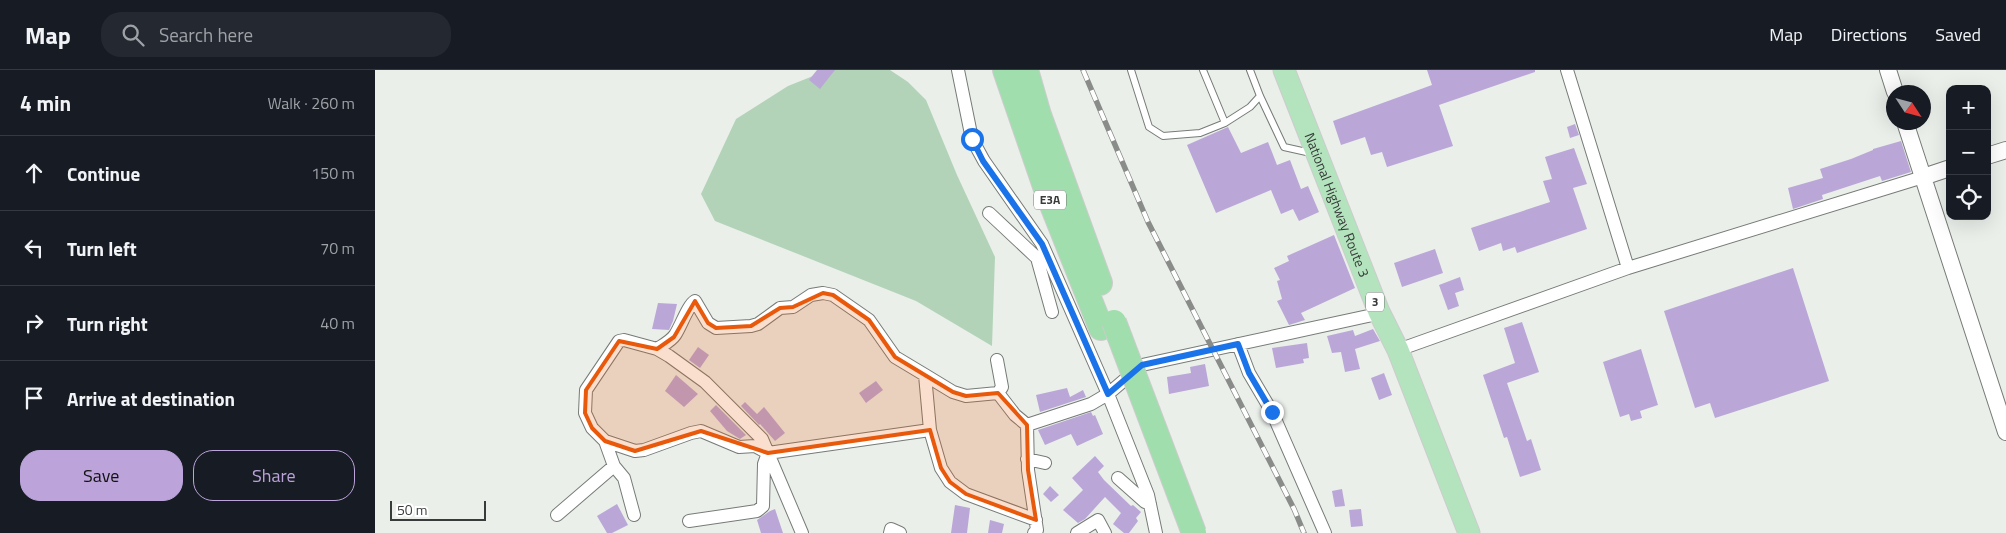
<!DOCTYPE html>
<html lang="en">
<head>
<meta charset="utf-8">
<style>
	:root { --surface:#171b24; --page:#242831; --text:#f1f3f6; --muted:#9ea1a6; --line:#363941; --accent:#bca4db }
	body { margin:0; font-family:"Titillium Web",sans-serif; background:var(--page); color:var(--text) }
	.controls { position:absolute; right:15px; top:15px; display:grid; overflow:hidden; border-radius:10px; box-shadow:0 5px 20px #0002 }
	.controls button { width:45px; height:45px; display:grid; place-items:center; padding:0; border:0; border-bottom:1px solid var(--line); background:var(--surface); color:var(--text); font:25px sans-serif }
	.compass { position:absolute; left:1511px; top:15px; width:45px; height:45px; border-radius:50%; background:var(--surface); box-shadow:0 5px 20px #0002; rotate:126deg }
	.scale { position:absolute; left:15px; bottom:12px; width:96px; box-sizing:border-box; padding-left:5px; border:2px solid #393b3a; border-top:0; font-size:14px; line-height:18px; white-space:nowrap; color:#393b3a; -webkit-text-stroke:4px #fff; paint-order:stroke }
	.stop { position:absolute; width:15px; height:15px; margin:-11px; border:4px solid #1a73e8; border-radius:50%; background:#fff }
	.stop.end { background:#1a73e8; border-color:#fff; box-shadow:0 1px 5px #0008 }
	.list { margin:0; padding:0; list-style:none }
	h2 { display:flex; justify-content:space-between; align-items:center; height:65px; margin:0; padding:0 20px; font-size:21px }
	h2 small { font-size:16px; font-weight:400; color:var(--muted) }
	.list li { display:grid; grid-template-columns:32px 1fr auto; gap:15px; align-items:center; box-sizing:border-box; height:75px; padding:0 20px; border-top:1px solid var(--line) }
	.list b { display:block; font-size:19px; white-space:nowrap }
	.list em { font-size:16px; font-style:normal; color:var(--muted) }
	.actions { display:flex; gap:10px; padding:15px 20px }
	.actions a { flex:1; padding:11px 0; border:1px solid var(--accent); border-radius:20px; text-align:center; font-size:18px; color:var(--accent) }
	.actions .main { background:var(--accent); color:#111 }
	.icon { flex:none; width:28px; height:28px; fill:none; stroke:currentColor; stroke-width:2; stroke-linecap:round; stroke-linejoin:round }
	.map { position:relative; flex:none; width:1631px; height:463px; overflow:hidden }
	header { display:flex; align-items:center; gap:30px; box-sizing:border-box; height:70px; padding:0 25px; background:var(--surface); border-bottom:1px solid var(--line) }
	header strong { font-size:24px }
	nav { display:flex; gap:28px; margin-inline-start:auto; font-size:18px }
	.search { width:350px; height:45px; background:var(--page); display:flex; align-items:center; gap:12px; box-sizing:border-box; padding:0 18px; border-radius:20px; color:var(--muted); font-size:19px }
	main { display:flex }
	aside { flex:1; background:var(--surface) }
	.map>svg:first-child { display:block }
	.green { fill:#b3d3b8 }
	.building { fill:#baa7d8 }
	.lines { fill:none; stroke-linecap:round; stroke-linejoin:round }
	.service-casing { stroke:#767b77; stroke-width:8 }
	.minor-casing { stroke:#767b77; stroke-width:14 }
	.tertiary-casing { stroke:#767b77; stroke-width:18 }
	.trunk-casing { stroke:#ccc; stroke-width:23 }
	.motorway-casing { stroke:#ccc; stroke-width:26 }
	.service { stroke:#fff; stroke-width:6 }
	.minor { stroke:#fff; stroke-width:12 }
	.tertiary { stroke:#fff; stroke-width:16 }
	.trunk { stroke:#b4e4be; stroke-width:21 }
	.motorway { stroke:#a1dead; stroke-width:24 }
	.rail-casing { stroke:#898c89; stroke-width:5.5 }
	.rail { stroke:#fff; stroke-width:4; stroke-dasharray:11; stroke-linecap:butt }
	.motorway-bridge-casing { stroke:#ccc; stroke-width:26; stroke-linecap:butt }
	.motorway-bridge { stroke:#a1dead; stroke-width:24 }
	.route { stroke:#1a73e8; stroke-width:6 }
	.marked { fill:#e8590c; fill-opacity:0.2; stroke:#e8590c; stroke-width:4; stroke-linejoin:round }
	.labels { text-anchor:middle; stroke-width:5; stroke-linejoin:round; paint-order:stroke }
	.shield { fill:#fff; stroke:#747675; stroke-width:1 }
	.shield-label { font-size:12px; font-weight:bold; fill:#393b3a }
	.street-label { font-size:14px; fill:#393b3a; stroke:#fff }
</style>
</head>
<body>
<header>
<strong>Map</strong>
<div class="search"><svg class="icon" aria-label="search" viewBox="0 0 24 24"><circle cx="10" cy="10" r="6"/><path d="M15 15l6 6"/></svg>Search here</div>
<nav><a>Map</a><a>Directions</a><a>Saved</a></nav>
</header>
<main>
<aside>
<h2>4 min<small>Walk · 260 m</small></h2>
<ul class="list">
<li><svg class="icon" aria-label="ahead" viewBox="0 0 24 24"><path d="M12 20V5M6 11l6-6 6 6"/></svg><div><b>Continue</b></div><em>150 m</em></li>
<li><svg class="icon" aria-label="left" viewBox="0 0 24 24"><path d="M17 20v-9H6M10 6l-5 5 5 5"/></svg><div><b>Turn left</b></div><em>70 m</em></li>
<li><svg class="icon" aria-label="right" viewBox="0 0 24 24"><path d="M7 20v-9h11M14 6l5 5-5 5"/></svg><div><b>Turn right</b></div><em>40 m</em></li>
<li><svg class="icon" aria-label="arrive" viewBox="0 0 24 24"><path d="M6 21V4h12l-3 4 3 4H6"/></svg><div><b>Arrive at destination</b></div></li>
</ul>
<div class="actions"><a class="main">Save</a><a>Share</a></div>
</aside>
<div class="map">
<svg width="1631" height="463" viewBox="0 0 1631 463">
	<rect width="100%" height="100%" fill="#eaefea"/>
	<!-- green -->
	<path class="green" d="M453 0H515L533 12 551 30 582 105 620 187 617 276 541 231 340 151 326 124 361 49 413 16Z"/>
	<!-- building -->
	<path class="building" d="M442 0H460L445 19 434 10Z
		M1052 0H1160V2L1064 35 1078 76 1012 97 1007 82 996 85 990 67 966 75 958 51 1057 15Z
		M1200 54 1204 65 1195 68 1192 57Z
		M853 57 866 83 893 72 902 95 915 90 926 119 933 116 944 142 924 151 918 139 906 144 896 120 841 143 812 75Z
		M1526 71 1536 102 1507 111 1505 106 1447 125 1448 129 1418 139 1413 118 1448 108 1445 99 1476 89 1498 80V79Z
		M1199 78 1212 114 1198 118 1212 159 1142 183 1140 177 1128 181 1126 173 1104 181 1096 158 1175 132 1168 111 1177 109 1170 87Z
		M959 165 980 218 926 243 930 250 914 255 902 231 907 229 902 211 905 210 899 198 914 191 912 186Z
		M1060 179 1068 203 1027 217 1019 193Z
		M1418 198 1454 311 1340 348 1335 333 1320 338 1289 241Z
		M1085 207 1089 220 1080 223 1084 236 1073 240 1064 215Z
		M283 233 302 234 298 251 294 260 277 259Z
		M1147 252 1164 302 1132 313 1152 371 1156 369 1166 400 1145 407 1132 367 1129 368 1108 305 1140 293 1129 258Z
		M998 259 1005 271 980 279 985 299 970 302 966 282 957 283 952 266 978 260 980 266Z
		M932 273 934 288 928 289 929 293 901 298 897 278Z
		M323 277 334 285 325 298 314 290Z
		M1266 279 1283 335 1265 341 1267 348 1256 351 1254 344 1245 347 1228 292Z
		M830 294 834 316 794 324 792 307 816 303 815 297Z
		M1009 303 1017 325 1004 330 996 308Z
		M301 305 323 324 309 337 290 321Z
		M501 311 508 320 491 333 484 323Z
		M692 318 695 327 708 320 711 327 665 342 661 325Z
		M370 332 382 344 389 337 410 363 400 371 385 354 384 355 366 336Z
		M341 335 371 365 365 369 352 361 335 341Z
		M716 342 718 346 720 345 728 364 702 376 696 364 670 375 663 360Z
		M720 386 729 396 723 402 729 410 756 436 758 435 766 442 761 448 763 451 754 463H749L738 454 746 443 730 427 710 449 703 453 688 440 708 420 697 408Z
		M675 416 684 425 676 432 668 424Z
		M967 419 970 436 960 437 957 421Z
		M242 434 253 455 237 463H232L222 446Z
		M580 435 595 438 592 463H576Z
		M400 439 408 463H386L382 450 395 441Z
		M986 439 988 456 976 457 974 440Z
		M615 450 629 454 627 463H613Z"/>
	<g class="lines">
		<defs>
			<path id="service" d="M756 0 774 57 788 66 825 63 850 53 875 37 885 26
				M828 0 850 53
				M875 0 885 26 909 77 936 83"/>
			<path id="minor" d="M583 0 597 69 609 91 667 174 733 324 773 425 781 463
				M1192 0 1253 198
				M614 143 662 188
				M674 190 662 188 677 242
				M863 274 874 303 897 342 950 463
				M282 279 294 286 330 312 387 369 427 463
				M1023 280 1253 198 1548 107
				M622 290 627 317 623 323
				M550 305 555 360 566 398 575 412 591 424 661 450
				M652 355 716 334 733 324 767 295 993 246 1004 242
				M652 355 653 400 662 460 659 463
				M555 360 393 383 380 376 364 377 326 361 316 363 269 380 260 381 230 371 217 358 210 343 211 320 244 271 249 270 282 279C288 275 296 271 300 265 306 256 313 235 320 231L333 253 341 258 376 256 383 254 405 238 418 237 436 225 448 223 458 225 494 250 520 287 550 305 578 322 591 326 623 323 640 345 652 355
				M230 371 239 396 249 408 259 445
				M652 389 670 393
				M743 408 770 432 775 434
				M182 445 239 396
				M314 451 382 441 388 436 389 394 393 383
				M515 463 516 459 525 463
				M702 463 723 450 730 463"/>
			<path id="tertiary" d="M1513 0 1520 22
				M1530 52 1631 362
				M1612 86 1631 80
				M1548 107 1575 98"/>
			<g id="trunk">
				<path id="s1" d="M909 0 1004 242 1023 280 1094 463"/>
			</g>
			<path id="motorway" d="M630 0 673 125 726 258
				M651 0 664 45 725 213"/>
		</defs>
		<!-- service casing -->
		<use href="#service" class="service-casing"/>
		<!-- minor casing -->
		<use href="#minor" class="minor-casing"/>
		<!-- tertiary casing -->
		<use href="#tertiary" class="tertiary-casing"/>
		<!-- trunk casing -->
		<use href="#trunk" class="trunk-casing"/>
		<!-- motorway casing -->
		<use href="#motorway" class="motorway-casing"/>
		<!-- service -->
		<use href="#service" class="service"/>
		<!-- minor -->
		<use href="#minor" class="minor"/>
		<!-- tertiary -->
		<use href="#tertiary" class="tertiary"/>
		<!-- trunk -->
		<use href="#trunk" class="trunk"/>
		<!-- motorway -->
		<use href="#motorway" class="motorway"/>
		<defs>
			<path id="rail" d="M708 0 773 152 919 439 929 463"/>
		</defs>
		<!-- rail casing -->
		<use href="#rail" class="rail-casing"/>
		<!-- rail -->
		<use href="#rail" class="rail"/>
		<defs>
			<path id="motorway-bridge" d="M739 252 819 463"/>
		</defs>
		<!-- motorway-bridge casing -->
		<use href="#motorway-bridge" class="motorway-bridge-casing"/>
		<!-- motorway-bridge -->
		<use href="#motorway-bridge" class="motorway-bridge"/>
	</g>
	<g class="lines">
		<!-- route -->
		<path class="route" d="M597 69 608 91 667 174 733 324 767 295 863 274 874 303 897 342"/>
	</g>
	<!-- marked area -->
	<path class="marked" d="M448 223 458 225 494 250 520 287 578 322 591 326 623 323 652 355 653 400 661 450 591 424 575 412 566 398 555 360 393 383 326 361 260 381 230 371 217 358 210 343 211 320 244 271 282 279 299 267 320 231 333 253 341 258 376 256 405 238 418 237Z"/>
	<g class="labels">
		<!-- shield labels -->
		<g class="shield">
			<rect x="659" y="120.5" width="32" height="19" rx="4"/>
			<rect x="991" y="222.5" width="18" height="19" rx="4"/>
		</g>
		<g class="shield-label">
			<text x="675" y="134">E3A</text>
			<text x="1000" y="236">3</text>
		</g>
		<!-- street labels -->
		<g class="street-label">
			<text dy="5" stroke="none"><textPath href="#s1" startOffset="145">National Highway Route 3</textPath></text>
		</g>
	</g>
</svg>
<div class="controls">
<button>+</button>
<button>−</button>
<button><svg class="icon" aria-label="locate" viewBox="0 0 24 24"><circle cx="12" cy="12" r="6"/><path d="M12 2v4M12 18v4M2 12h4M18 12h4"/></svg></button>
</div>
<svg class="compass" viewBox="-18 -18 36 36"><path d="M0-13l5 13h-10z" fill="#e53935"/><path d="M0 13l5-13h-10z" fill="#9ea1a6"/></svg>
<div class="scale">50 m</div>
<div class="stop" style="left:597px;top:69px"></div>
<div class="stop end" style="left:897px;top:342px"></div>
</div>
</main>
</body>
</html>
